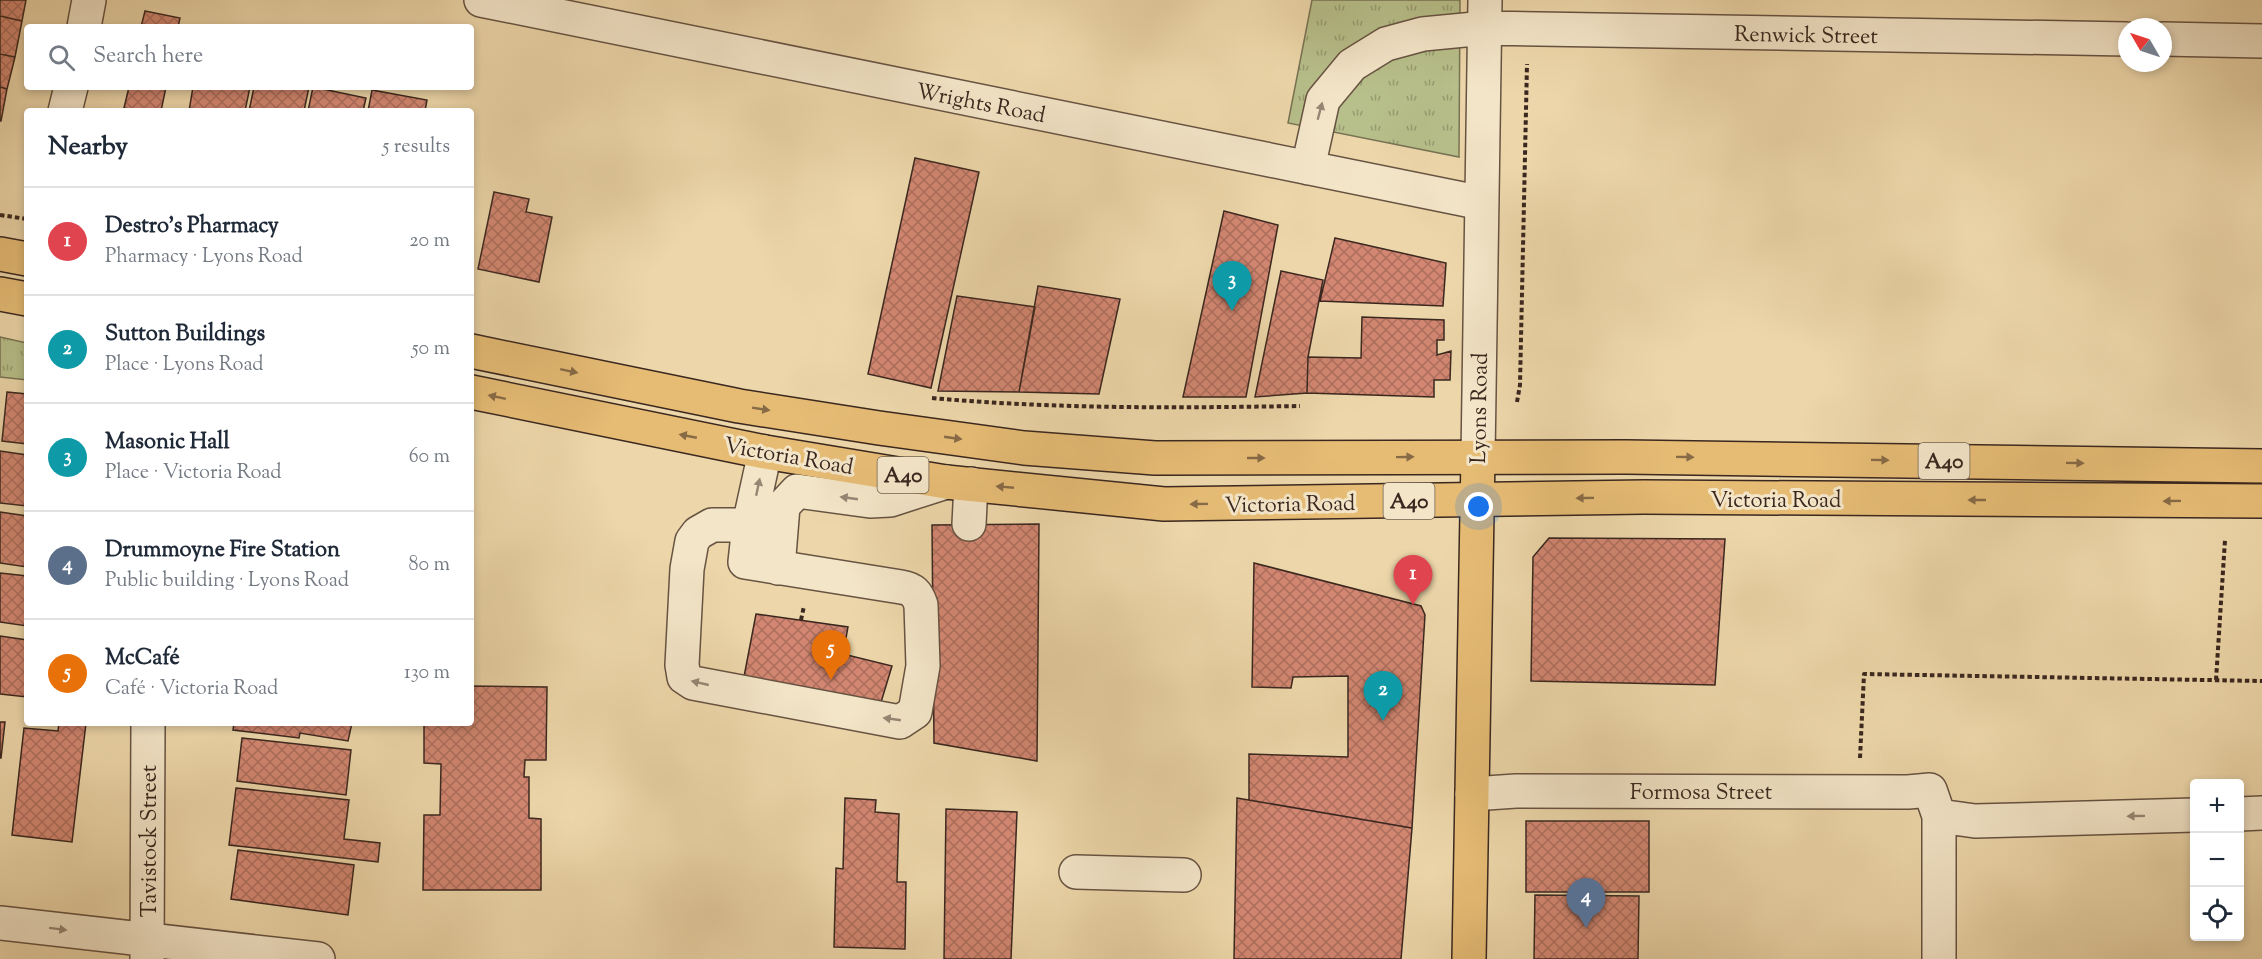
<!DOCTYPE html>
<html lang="en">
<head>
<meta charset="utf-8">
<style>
	:root { --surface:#fff; --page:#f6f6f7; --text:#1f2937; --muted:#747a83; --line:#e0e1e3; --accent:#db2777 }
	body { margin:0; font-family:"Sorts Mill Goudy",serif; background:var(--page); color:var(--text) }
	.controls { position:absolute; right:18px; bottom:18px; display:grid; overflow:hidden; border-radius:6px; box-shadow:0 3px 9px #0003 }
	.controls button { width:54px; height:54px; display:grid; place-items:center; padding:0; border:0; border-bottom:2px solid var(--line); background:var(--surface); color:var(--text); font:30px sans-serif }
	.compass { position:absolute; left:2118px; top:18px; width:54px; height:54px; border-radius:50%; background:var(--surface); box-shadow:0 3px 9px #0003; rotate:309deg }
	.you { position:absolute; left:1479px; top:507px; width:21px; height:21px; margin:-15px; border:4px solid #fff; border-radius:50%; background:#1a73e8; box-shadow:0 0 0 9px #1a73e833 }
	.badge { display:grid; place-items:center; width:39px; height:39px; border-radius:50%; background:var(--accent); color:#fff; font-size:20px; font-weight:700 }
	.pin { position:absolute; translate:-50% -50px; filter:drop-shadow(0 2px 3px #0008) }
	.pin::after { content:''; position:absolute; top:32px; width:21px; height:18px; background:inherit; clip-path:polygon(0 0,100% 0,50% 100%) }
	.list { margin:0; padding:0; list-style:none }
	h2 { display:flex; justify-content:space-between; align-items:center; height:78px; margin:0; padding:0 24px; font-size:26px }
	h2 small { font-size:20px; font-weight:400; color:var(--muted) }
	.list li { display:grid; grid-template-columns:39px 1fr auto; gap:18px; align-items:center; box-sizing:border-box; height:108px; padding:0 24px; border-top:2px solid var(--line) }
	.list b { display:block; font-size:22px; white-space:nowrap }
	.list p { margin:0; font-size:20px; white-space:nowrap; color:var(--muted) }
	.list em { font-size:20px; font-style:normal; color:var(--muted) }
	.icon { flex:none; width:33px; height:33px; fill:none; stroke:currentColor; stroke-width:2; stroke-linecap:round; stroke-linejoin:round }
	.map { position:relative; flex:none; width:2262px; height:959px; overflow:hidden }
	.search { position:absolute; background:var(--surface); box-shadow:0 3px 9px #0003; left:24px; top:24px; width:450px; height:66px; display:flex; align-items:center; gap:15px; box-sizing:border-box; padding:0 21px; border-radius:6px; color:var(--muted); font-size:22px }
	.panel { position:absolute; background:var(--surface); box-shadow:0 3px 9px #0003; left:24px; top:108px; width:450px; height:618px; border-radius:6px }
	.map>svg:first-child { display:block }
	.grass { fill:url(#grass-tufts); stroke:#787354; stroke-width:1.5 }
	.building { fill:url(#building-cross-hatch); stroke:#3a271f; stroke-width:1.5 }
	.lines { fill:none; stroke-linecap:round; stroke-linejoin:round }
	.minor-casing { stroke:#675342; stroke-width:36 }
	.major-casing { stroke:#3a271f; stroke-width:36 }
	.highway-casing { stroke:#3a271f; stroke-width:36 }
	.path { stroke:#3a271f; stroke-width:4; stroke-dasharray:4.5 3; stroke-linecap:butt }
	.minor { stroke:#f3e5c8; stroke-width:33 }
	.major { stroke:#e6bc75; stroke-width:33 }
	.highway { stroke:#e6bc75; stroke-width:33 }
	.oneway { fill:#968674 }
	.oneway2 { fill:#876a46 }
	.labels { text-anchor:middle; stroke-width:6; stroke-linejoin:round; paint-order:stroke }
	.shield { fill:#f3e5c8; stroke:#726052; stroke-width:1.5 }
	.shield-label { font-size:21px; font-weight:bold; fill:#3a271f }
	.street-label { font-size:22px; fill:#3a271f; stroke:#f3e5c8 }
</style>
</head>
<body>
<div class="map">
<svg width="2262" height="959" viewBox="0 0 2262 959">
	<defs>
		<pattern id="grass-tufts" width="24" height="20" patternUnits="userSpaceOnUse" patternTransform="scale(1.5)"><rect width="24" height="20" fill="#b7bf8a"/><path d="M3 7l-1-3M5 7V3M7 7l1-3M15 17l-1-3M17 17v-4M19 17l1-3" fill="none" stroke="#969b70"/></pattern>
		<pattern id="building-cross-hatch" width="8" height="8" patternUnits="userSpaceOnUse" patternTransform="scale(1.5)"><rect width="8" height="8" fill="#d38772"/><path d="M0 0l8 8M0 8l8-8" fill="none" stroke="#ac6e5d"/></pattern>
	</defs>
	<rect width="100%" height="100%" fill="#edd7aa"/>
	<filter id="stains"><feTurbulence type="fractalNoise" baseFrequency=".00333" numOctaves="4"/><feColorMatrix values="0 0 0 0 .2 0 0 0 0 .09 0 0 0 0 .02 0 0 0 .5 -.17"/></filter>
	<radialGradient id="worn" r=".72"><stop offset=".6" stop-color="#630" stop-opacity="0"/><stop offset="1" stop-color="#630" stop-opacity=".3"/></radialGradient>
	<!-- grass -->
	<path class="grass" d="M1312 0H1460L1459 157 1288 123Z
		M0 337 27 343V380L0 377Z"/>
	<!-- building -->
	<path class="building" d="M0 0H26L22 21 0 16Z
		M145 11 180 18 178 27H141Z
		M0 16 22 21 15 57 0 54Z
		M0 54 15 57 7 89 0 87Z
		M0 87 7 89 1 121H0Z
		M129 87H166L161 111H138L124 108Z
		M193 87H250L245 111H189Z
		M254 87H309L304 111H249Z
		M313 87 366 98 363 111H308Z
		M372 90 427 100 425 111H368Z
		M915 158 979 172 931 388 868 374Z
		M494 192 529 199 526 212 552 217 539 282 478 269Z
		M1224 211 1278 225 1246 397H1183Z
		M1335 238 1446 263 1443 306 1320 301Z
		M1281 271 1323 280 1308 357 1307 393 1255 397Z
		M1038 286 1120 299 1099 394 1019 392Z
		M957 296 1035 307 1019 392 938 391Z
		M1362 317 1444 320V340H1437V355L1451 351 1450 380H1434V397L1307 393 1308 357 1361 358Z
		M7 392 27 394V444L2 441Z
		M0 451 27 455V506L0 503Z
		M0 512 27 516V567L0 563Z
		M1039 524 1037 761 934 743 932 525Z
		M1549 538 1725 539 1715 685 1531 681 1533 557Z
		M1254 563 1421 606 1425 615 1412 828 1249 800V754L1348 757V676L1293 677 1291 688 1252 687Z
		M0 573 27 576V626L0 622Z
		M756 614 848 627 843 654 892 666 879 709 743 682Z
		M0 636 27 640V697L0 694Z
		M471 686 547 687 546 760H525L524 777H529V818L541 819V890H423L424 815H440L441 764 424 763V723H471Z
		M0 722H5L1 758H0Z
		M59 723H86L72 842 12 835 24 728 58 731Z
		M234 723H352L348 741 300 733 299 738 233 730Z
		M242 738 351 750 346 795 237 781Z
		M236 788 349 800 344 839 380 843 378 862 229 845Z
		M845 798 876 800 875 812 899 814 897 882H906L905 949 834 947 836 868 843 869Z
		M1237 798 1412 828 1401 959H1234Z
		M946 809 1017 812 1011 959H944Z
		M1526 821H1649V892H1526Z
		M238 850 354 865 348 915 231 899Z
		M1535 895 1639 896 1638 959H1534Z"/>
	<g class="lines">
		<defs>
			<path id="minor" d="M481 0 1482 203
				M84 27 89 0
				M2163 39 2262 41
				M65 111 71 87
				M1308 168 1323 100 1352 65 1386 44 1423 34 1485 28 2127 39
				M1478 457 1485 0
				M969 524 971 484
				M749 525 745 562 901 587C913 589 917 593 921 605L923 666 915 712 900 722 693 683 684 677 682 665 687 569 692 541 698 533 712 525H749L765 452
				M778 568 783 506 797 491 870 501 890 500 946 482
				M1472 794 1516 791 1908 792 1930 790 1939 816V959
				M2240 814 2262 813
				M1939 816 1975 821 2194 815
				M1076 872 1184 875
				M0 923 318 959
				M147 959 148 723"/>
			<path id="major" d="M1469 959 1478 457"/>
			<path id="highway" d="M0 254 27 259
				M0 294 27 299
				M471 351 739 406 879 428 1024 448 1155 458 1626 457 2262 466
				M471 392 765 452 946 482 1164 504 1644 497 2262 501"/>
		</defs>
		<!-- minor casing -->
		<use href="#minor" class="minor-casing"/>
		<!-- major casing -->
		<use href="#major" class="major-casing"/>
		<!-- highway casing -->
		<use href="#highway" class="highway-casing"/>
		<!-- path -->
		<path class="path" d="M0 215 27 219
			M932 398C1055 409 1177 408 1300 406
			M1517 402 1520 385 1527 64
			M801 620 804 606
			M2216 680 2225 540
			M1860 758 1864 674 2262 681"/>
		<!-- minor -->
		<use href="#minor" class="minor"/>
		<!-- major -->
		<use href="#major" class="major"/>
		<!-- highway -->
		<use href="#highway" class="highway"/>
	</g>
	<!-- one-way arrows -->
	<defs><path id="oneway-solid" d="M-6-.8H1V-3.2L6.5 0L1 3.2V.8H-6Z" transform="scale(1.5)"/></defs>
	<g class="oneway">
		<use href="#oneway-solid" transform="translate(1320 111) rotate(-75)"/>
		<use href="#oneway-solid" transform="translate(758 487) rotate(-78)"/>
		<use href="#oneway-solid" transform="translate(849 498) rotate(-172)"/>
		<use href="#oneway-solid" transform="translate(700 683) rotate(-167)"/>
		<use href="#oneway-solid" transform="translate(892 719) rotate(-172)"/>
		<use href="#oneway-solid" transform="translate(2136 816) rotate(179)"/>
		<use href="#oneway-solid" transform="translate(58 929) rotate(7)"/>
	</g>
	<g class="oneway2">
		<use href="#oneway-solid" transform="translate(569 371) rotate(12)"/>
		<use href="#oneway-solid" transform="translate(497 397) rotate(-168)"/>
		<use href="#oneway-solid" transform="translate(761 409) rotate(9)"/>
		<use href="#oneway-solid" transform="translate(688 436) rotate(-169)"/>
		<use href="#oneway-solid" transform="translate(953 438) rotate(8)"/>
		<use href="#oneway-solid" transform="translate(1405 457) rotate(-1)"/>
		<use href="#oneway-solid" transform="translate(1685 457) rotate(1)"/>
		<use href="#oneway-solid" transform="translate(1256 458)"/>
		<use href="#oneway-solid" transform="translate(1880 460) rotate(1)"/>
		<use href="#oneway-solid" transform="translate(2075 463) rotate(1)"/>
		<use href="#oneway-solid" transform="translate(1005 487) rotate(-175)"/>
		<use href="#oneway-solid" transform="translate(1585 498) rotate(179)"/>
		<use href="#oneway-solid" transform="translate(1977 500) rotate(-180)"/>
		<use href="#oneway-solid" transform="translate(2172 501) rotate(179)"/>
		<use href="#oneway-solid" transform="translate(1199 504) rotate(179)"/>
	</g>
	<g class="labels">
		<!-- shield labels -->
		<g class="shield">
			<rect x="1918.5" y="443" width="51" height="36" rx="4.5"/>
			<rect x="877.5" y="457" width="51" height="36" rx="4.5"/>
			<rect x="1383.5" y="483" width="51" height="36" rx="4.5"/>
		</g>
		<g class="shield-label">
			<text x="1944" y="468">A40</text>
			<text x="903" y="482">A40</text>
			<text x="1409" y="508">A40</text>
		</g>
		<!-- street labels -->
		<g class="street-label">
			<text transform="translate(1806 34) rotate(1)" y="8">Renwick Street</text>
			<text transform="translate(981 102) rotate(11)" y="8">Wrights Road</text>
			<text transform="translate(1478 408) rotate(-89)" y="8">Lyons Road</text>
			<text transform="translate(789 455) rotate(10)" y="8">Victoria Road</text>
			<text x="1776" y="507">Victoria Road</text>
			<text transform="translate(1290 503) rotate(-1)" y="8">Victoria Road</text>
			<text x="1701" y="799">Formosa Street</text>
			<text transform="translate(148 841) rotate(-90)" y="8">Tavistock Street</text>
		</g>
	</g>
	<rect width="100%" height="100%" filter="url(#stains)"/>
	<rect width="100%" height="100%" fill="url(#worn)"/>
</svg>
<div class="controls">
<button>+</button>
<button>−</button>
<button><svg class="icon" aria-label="locate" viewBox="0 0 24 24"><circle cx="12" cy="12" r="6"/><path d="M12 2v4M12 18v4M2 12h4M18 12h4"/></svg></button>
</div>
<svg class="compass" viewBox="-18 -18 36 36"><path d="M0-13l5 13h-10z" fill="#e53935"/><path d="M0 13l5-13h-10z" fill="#747a83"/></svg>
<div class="you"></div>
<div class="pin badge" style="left:1413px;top:605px;background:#e0444e">1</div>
<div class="pin badge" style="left:1383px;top:721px;background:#0f9aa8">2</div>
<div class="pin badge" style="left:1232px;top:311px;background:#0f9aa8">3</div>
<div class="pin badge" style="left:1586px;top:928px;background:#5c6f8a">4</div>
<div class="pin badge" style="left:831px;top:680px;background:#e8710a">5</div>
<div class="search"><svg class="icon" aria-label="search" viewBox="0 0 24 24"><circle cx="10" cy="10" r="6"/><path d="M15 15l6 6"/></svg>Search here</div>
<section class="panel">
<h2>Nearby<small>5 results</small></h2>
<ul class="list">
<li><span class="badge" style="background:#e0444e">1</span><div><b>Destro's Pharmacy</b><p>Pharmacy · Lyons Road</p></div><em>20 m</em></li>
<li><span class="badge" style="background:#0f9aa8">2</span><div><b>Sutton Buildings</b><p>Place · Lyons Road</p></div><em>50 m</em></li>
<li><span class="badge" style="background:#0f9aa8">3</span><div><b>Masonic Hall</b><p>Place · Victoria Road</p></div><em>60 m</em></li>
<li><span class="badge" style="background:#5c6f8a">4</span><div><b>Drummoyne Fire Station</b><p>Public building · Lyons Road</p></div><em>80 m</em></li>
<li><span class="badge" style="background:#e8710a">5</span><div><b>McCafé</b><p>Café · Victoria Road</p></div><em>130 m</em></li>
</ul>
</section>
</div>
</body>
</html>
